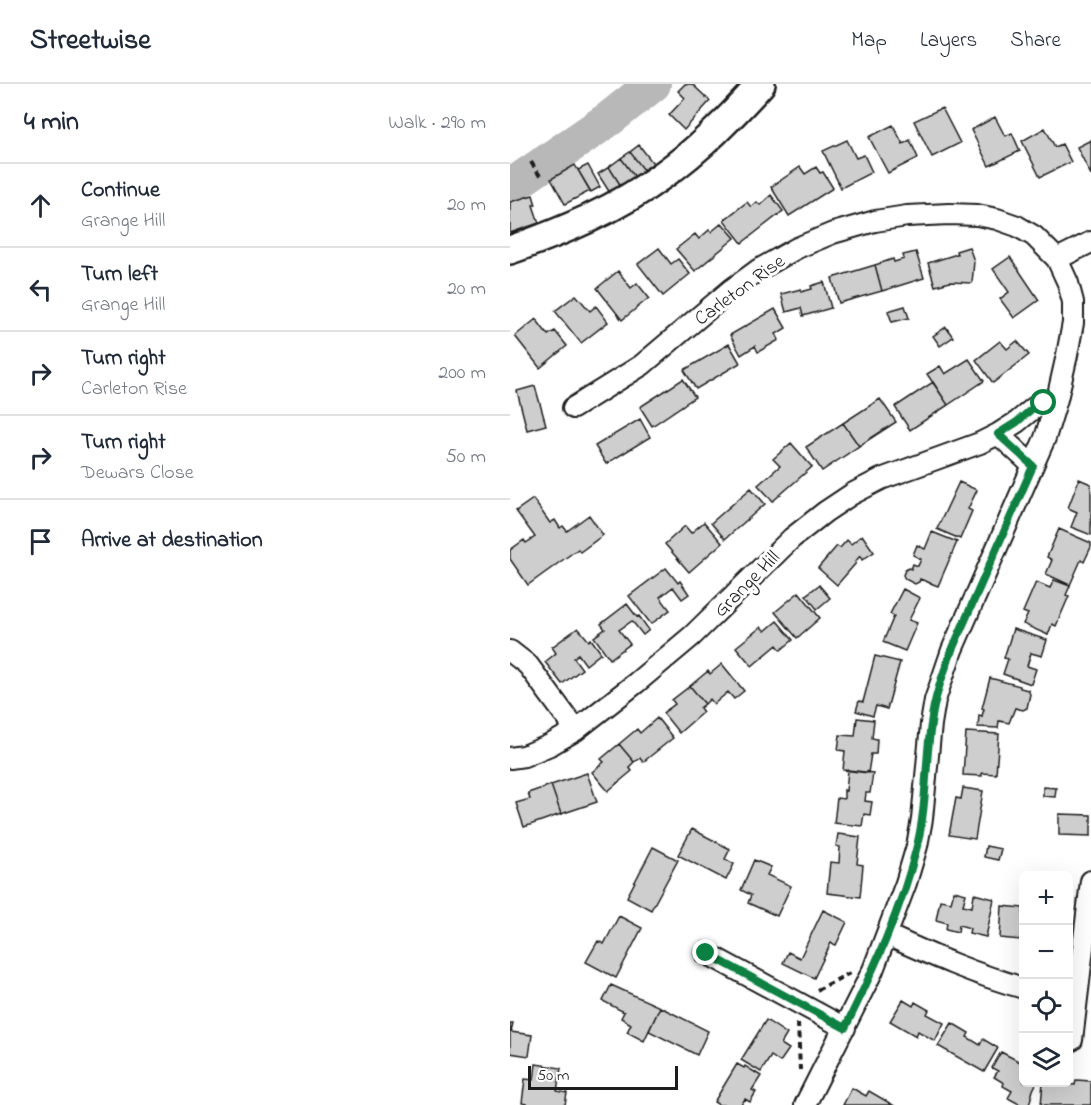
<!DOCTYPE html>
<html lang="en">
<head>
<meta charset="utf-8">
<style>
	:root { --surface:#fff; --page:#f6f6f7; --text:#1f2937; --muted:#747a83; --line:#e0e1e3 }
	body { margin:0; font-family:"Indie Flower",sans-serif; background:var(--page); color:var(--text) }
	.controls { position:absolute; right:18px; bottom:18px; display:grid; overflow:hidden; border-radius:9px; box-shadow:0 6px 24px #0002 }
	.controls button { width:54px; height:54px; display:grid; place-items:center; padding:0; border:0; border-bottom:2px solid var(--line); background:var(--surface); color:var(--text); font:30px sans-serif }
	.scale { position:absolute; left:18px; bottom:15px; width:150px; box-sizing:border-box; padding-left:6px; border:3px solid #1c1c1c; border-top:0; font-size:16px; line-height:21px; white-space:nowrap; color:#1c1c1c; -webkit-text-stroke:4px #fff; paint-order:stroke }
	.stop { position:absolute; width:18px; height:18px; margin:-14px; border:4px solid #0b8043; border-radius:50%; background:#fff }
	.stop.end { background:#0b8043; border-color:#fff; box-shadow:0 2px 6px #0008 }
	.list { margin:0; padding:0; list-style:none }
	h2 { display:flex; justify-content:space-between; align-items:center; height:78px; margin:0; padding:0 24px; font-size:26px }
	h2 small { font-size:20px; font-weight:400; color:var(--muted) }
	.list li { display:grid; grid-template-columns:39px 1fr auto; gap:18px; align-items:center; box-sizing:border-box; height:84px; padding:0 24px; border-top:2px solid var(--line) }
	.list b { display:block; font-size:22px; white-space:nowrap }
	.list p { margin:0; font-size:20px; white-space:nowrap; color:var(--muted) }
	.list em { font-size:20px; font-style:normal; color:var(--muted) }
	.icon { flex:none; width:33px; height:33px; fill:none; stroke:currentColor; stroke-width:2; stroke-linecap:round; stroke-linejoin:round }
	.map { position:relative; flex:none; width:581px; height:1021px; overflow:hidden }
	header { display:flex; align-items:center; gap:36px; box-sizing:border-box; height:84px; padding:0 30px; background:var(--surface); border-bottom:2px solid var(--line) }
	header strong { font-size:28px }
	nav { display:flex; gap:33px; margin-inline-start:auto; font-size:21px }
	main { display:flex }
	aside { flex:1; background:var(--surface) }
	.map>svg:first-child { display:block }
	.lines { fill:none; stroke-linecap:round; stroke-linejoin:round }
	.river { stroke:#b8b8b8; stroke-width:36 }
	.building { fill:#cecece; stroke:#1c1c1c; stroke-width:1.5 }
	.street-casing { stroke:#1c1c1c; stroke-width:24 }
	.secondary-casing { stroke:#1c1c1c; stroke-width:32 }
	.path { stroke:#1c1c1c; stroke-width:4; stroke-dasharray:6 4.5; stroke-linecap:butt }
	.street { stroke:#fff; stroke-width:20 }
	.secondary { stroke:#fff; stroke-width:27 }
	.route { stroke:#0b8043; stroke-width:8 }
	.labels { text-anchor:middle; stroke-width:6; stroke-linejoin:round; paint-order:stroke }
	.street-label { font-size:20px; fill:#1c1c1c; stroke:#fff }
</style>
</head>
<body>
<header>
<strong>Streetwise</strong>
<nav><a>Map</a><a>Layers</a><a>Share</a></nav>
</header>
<main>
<aside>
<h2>4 min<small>Walk · 290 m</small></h2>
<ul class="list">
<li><svg class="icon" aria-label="ahead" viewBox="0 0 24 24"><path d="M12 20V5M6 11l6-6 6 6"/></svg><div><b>Continue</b><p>Grange Hill</p></div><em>20 m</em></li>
<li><svg class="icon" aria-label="left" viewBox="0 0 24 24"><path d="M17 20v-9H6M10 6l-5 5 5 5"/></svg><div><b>Turn left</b><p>Grange Hill</p></div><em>20 m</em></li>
<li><svg class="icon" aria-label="right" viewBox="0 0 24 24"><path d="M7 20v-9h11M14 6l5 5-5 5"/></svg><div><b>Turn right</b><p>Carleton Rise</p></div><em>200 m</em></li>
<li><svg class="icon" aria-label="right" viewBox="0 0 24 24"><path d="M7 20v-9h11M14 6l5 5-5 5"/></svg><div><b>Turn right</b><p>Dewars Close</p></div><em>50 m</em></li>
<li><svg class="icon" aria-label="arrive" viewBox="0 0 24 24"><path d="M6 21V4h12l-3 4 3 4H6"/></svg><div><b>Arrive at destination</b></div></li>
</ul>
</aside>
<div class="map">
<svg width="581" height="1021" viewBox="0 0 581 1021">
	<rect width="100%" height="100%" fill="#fff"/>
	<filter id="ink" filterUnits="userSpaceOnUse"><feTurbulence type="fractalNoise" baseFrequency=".0167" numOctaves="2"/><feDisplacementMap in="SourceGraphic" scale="12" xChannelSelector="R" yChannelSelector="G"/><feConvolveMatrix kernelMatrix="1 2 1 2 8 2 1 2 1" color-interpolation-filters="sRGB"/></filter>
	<g filter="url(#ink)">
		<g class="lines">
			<!-- river -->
			<path class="river" d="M0 103 99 35 143 0"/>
		</g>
		<!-- building -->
		<path class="building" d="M175 0H182L200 17 174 46 159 31 175 14 168 7Z
			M432 24 450 59 422 73 404 37Z
			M485 33 495 52 502 49 510 67 479 82 461 46Z
			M383 41 393 60 400 56 408 74 378 89 359 53Z
			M535 44 545 63 552 60 561 78 530 93 512 57Z
			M337 56 346 74 354 71 362 88 331 104 313 67Z
			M581 56V91L567 63Z
			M129 61 143 79 134 86 120 68Z
			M120 68 134 86 125 93 111 74Z
			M111 74 125 93 111 102 99 83Z
			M65 81 80 107 55 120 41 95Z
			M78 81 90 103 81 108 68 86Z
			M99 83 111 102 100 109 88 90Z
			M290 83 295 90 306 83 310 89 313 88 323 104 279 132 261 103Z
			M23 111 26 121H23L29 139 0 149V118Z
			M261 111 273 127 232 159 214 136 237 118 241 123 247 118 250 121Z
			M212 139 225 154 185 187 166 165 185 150 189 155 199 146 201 148Z
			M459 163 464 177 462 199 440 198 425 202 418 179 447 170 446 167Z
			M149 164 161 180 168 175 180 190 153 212 128 180Z
			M406 168 414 194 372 207 365 181 383 175 384 178 394 175 393 171Z
			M500 173 529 216 504 234 490 215 499 208 483 185Z
			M365 181 372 207 329 219 322 194Z
			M108 187 121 204 127 199 139 214 112 236 87 204Z
			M314 198 321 224 293 232 291 224 276 228 271 210 291 205V208L302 205 301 202Z
			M66 211 80 227 86 222 98 238 71 259 45 227Z
			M395 222 399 234 382 238 378 227Z
			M265 225 276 244 266 250 269 256 248 268 245 262 231 271 220 251Z
			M26 235 38 251 45 247 57 262 30 284 5 252Z
			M436 243 443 253 430 262 423 252Z
			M490 257 497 265 507 257 519 271 483 299 466 276Z
			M219 260 230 279 186 305 174 286Z
			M459 275 474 297 438 321 417 290 430 282 435 290Z
			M173 295 185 313 142 342 130 323Z
			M423 298 438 321 400 346 385 323Z
			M25 302 36 341 17 346 7 307Z
			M370 315 386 338 349 362 333 339Z
			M130 335 140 353 96 380 85 362Z
			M333 339 349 362 312 387 296 363Z
			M281 359 302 383 263 417 248 401 270 382 263 375Z
			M569 395 581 400V451L561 443 567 428 558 424Z
			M449 398 467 406 458 425 462 427 450 455 427 445Z
			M241 404 255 420 215 455 201 439Z
			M23 415 40 439 45 436 50 444 53 442 57 447 79 431 93 451 70 468 68 465 18 501 0 475V466L14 456 16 459 25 453 6 427Z
			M194 438 212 459 179 488 155 460 175 442 181 449Z
			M549 445 581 459V463L574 478 571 476 560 501 536 490 542 476 537 473Z
			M422 448 447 458 428 502 410 495 409 498 405 500 395 495 393 491 395 486 399 484 401 485 403 480 408 482 411 475 403 471 407 461 415 465Z
			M352 451 364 468 352 476 350 472 345 478 346 479 327 501 308 484 327 462 330 464 337 456 341 460Z
			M156 484 168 499 170 497 179 510 172 515 163 503 150 513 160 526 141 540 119 512Z
			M544 496 560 502 556 511 559 512 546 542 542 540 538 551 513 540 518 530 513 528 526 498 540 504Z
			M309 501 320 514 307 525 296 511Z
			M393 505 410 514 399 536 407 539 395 567 373 558 384 532 380 530Z
			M289 508 310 534 287 554 265 528Z
			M117 520 127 533 129 532 139 546 133 551 122 537 109 546 120 560 100 575 84 553 95 545 91 540Z
			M267 537 283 556 271 566 267 561 242 582 226 563 251 543 255 547Z
			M68 544 79 557 81 555 91 569 76 581 68 570 64 574 72 585 52 600 35 578 46 569 42 563Z
			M503 545 537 556 532 572 521 569 517 582 526 585 521 600 493 590 498 575 494 574Z
			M365 572 390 578 377 625 366 622 363 632 346 627 349 617 353 618Z
			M212 580 234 607 224 615 218 608 204 620 200 615 195 620 180 602 198 587 200 590Z
			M480 594 510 602V604L518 606 520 610 517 624 513 626 505 624 499 639 489 637 488 644 468 643 469 631 472 632 474 625 472 624Z
			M180 602 195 620 190 624 193 628 169 649 153 629 165 620 162 616Z
			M147 634 163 654 133 678 130 674 124 678 109 660 127 645 130 649Z
			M347 634 364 636 362 654 367 655 366 670H361L358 689 333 686 335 667 328 666 330 651 345 652Z
			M456 648 489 650 486 690 472 689V692L453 691Z
			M109 660 124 678 119 683 122 687 98 707 82 688 94 678 91 675Z
			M338 686 363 689 360 709H356L355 717 362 718 360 731 354 730 352 742 324 739 327 714 334 715V706L336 707Z
			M77 689 87 718 51 730 41 701Z
			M41 701 51 730 14 743 6 719 20 715 18 709Z
			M533 703 546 704 545 713 533 712Z
			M453 704 473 707 465 755 439 751 446 714 451 715Z
			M549 730 581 731V752L549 751Z
			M182 745 220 765 215 775 224 780 216 796 168 771Z
			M328 750 350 753 347 780 353 781 350 813 317 809 320 778 329 779 330 763 326 762Z
			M476 762 491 765 488 776 474 773Z
			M143 763 168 776 141 826 117 813Z
			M244 776 261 783 257 791 281 802 267 832 238 819 241 811 231 806Z
			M444 807 456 810 453 821 462 823 464 810 484 815 476 853 459 849 460 844 449 841 448 848 436 845 437 839 426 836 430 816 441 818Z
			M492 822 513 824 514 844H512L511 856 490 854Z
			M313 826 337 838 326 861 321 859 304 894 273 879 278 868 290 874Z
			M109 832 132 844 106 894 76 878 88 857 94 860Z
			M101 901 150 923 134 957 117 948 121 940 111 934 114 928 93 917Z
			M393 916 403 922 405 918 419 926 417 930 434 939 425 957 408 947 406 952 380 937Z
			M150 923 198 947 187 971 139 947Z
			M256 936 277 950 271 960 279 965 270 978 261 972 251 988 231 976Z
			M0 939H3L1 948 22 951 19 972 0 969Z
			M442 939 459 949 457 953 470 961 473 955 488 964 474 988 428 962Z
			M491 968 514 980V998H527L523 1006 519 1021H511L498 1014 502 1007 493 1002 494 999 484 993 488 987 482 984Z
			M26 980 51 984 47 1007 57 1009 55 1021H20L12 1019 15 995 24 996Z
			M227 980 234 984 235 982 251 992 242 1006 246 1008 240 1018 235 1015 231 1021H209L204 1018Z
			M566 996 581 997V1021H531L533 998 565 1001Z
			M342 1004 356 1012 359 1007 383 1021H333Z"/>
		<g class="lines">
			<defs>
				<path id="street" d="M547 175 581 158
					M63 324 132 281 222 205 248 186 287 164 323 149 365 137 397 132 439 130 467 131 487 135 507 142 524 152 547 175 558 199 563 218V239L557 271 547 315 535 354 442 566 425 616 421 640 412 735 407 762 396 799 363 886 295 1021
					M488 350 523 382
					M0 567 18 581 66 646
					M0 674 14 672 40 661 66 646 126 599 182 552 282 454 315 428 342 410 371 395 470 359 488 350 507 338 525 323 547 315
					M377 851C421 871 466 891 514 904
					M196 869 335 944
					M562 956 581 797"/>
				<path id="secondary" d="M0 166C54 147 107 125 153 91 190 65 221 33 251 0"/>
			</defs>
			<!-- street casing -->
			<use href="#street" class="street-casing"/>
			<!-- secondary casing -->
			<use href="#secondary" class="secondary-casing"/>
			<!-- path -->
			<path class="path" d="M21 78 30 92
				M307 906 340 889
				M288 939 290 986"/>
			<!-- street -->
			<use href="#street" class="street"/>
			<!-- secondary -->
			<use href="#secondary" class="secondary"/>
		</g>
	</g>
	<g class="lines" filter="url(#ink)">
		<!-- route -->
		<path class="route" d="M196 869 335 944C363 887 392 824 407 762 417 722 415 680 421 640 424 614 433 590 442 566L523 382 488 350 507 338 525 322 534 319"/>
	</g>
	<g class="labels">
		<!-- street labels -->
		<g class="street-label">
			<text transform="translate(229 205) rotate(-36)" y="7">Carleton Rise</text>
			<text transform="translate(236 499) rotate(-45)" y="7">Grange Hill</text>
		</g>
	</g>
</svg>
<div class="controls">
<button>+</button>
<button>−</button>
<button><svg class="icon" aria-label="locate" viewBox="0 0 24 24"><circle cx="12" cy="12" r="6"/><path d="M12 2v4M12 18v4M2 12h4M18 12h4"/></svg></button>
<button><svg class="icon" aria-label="layers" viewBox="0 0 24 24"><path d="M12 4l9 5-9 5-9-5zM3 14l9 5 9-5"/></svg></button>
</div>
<div class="scale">50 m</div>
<div class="stop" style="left:534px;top:319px"></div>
<div class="stop end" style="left:196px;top:869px"></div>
</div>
</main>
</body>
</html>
